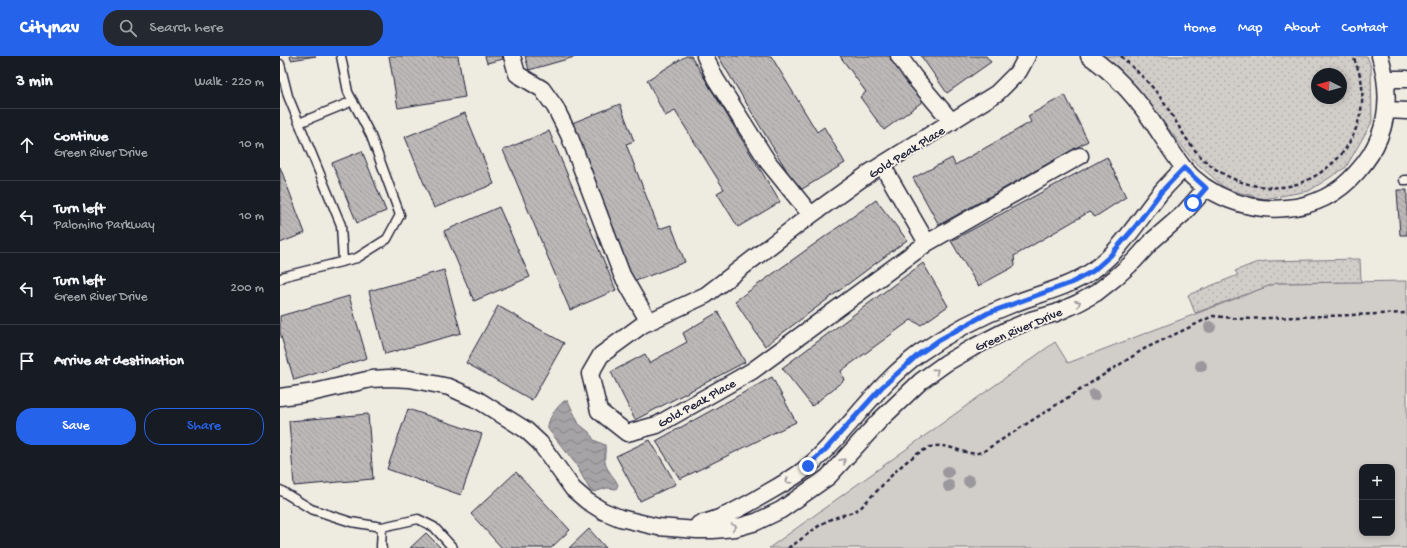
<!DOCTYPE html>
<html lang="en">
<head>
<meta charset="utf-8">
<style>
	:root { --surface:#171b24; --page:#242831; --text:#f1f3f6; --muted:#9ea1a6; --line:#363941; --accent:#2563eb }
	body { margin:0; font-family:"Gochi Hand",sans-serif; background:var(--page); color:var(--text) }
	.controls { position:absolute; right:12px; bottom:12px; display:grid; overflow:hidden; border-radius:8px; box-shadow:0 2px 6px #0003 }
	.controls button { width:36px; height:36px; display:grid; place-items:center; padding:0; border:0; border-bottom:1px solid var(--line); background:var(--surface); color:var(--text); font:20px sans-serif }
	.compass { position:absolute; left:1031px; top:12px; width:36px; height:36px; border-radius:50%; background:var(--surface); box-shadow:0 2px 6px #0003; rotate:275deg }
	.stop { position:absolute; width:12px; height:12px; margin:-9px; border:3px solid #2563eb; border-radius:50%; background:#fff }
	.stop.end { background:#2563eb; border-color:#fff; box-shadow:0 1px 4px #0008 }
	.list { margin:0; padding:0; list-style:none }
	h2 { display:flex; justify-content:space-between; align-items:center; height:52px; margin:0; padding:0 16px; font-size:17px }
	h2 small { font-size:13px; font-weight:400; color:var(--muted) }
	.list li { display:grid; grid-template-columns:26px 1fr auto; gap:12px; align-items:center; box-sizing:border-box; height:72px; padding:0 16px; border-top:1px solid var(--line) }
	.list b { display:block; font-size:15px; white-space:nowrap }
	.list p { margin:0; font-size:13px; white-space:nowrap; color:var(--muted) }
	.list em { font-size:13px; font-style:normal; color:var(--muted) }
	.actions { display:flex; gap:8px; padding:12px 16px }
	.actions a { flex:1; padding:9px 0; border:1px solid var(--accent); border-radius:16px; text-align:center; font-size:14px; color:var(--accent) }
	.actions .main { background:var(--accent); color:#fff }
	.icon { flex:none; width:22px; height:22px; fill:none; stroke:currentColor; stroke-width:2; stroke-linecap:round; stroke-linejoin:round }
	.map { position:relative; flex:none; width:1127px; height:492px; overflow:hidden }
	header { display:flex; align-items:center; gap:24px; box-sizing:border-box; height:56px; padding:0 20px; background:var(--accent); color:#fff }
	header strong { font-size:19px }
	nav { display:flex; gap:22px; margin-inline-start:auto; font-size:14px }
	.search { width:280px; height:36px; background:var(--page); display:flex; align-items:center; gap:10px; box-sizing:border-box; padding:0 14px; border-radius:16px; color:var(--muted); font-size:15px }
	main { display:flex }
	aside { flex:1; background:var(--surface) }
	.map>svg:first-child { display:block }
	.green { fill:#d1cdc9; stroke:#7a7882; fill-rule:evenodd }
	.park { fill:url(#park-dots); stroke:#7a7882; fill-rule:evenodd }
	.water { fill:url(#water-waves); stroke:#716f7b }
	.building { fill:url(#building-back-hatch); stroke:#22223b }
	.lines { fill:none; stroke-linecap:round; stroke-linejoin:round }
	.service-casing { stroke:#22223b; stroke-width:11 }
	.minor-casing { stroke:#22223b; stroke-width:19 }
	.path { stroke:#22223b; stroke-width:2.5; stroke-dasharray:4 3; stroke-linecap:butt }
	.service { stroke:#f7f3e8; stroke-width:8 }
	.minor { stroke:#f7f3e8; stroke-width:16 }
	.tree { fill:#9b989d }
	.oneway { stroke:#97959a }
	.route { stroke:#2563eb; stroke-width:5 }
	.labels { text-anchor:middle; stroke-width:3.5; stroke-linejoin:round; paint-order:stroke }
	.street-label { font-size:13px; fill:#22223b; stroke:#f7f3e8 }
</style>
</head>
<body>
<header>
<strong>Citynav</strong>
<div class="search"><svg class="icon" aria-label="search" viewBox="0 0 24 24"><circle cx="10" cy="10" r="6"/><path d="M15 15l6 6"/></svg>Search here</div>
<nav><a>Home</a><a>Map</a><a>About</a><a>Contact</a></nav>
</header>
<main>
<aside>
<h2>3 min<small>Walk · 220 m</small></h2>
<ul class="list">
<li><svg class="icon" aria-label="ahead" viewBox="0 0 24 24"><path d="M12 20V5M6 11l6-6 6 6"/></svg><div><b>Continue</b><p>Green River Drive</p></div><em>10 m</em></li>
<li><svg class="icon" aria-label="left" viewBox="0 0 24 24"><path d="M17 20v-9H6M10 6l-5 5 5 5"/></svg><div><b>Turn left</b><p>Palomino Parkway</p></div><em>10 m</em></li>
<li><svg class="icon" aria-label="left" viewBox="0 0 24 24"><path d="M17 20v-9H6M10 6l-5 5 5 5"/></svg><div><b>Turn left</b><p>Green River Drive</p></div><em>200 m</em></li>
<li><svg class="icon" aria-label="arrive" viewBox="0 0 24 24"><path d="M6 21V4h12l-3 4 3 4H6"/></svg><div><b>Arrive at destination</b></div></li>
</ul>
<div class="actions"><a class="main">Save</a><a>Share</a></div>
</aside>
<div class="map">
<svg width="1127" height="492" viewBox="0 0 1127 492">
	<defs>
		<pattern id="park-dots" width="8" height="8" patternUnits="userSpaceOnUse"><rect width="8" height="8" fill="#d1cdc9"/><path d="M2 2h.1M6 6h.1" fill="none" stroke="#b3b0ae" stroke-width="1.8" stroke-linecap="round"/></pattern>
		<pattern id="water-waves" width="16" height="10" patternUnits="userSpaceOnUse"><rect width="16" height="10" fill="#a6a3a6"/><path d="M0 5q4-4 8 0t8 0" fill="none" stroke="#878488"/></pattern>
		<pattern id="building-back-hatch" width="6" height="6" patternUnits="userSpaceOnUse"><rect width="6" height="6" fill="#bbb8b7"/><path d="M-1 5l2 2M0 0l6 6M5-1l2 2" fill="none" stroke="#a09e9e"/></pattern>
	</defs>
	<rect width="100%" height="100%" fill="#eeebe1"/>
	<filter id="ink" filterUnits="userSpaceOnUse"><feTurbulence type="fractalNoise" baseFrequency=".025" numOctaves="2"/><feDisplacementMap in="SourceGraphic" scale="8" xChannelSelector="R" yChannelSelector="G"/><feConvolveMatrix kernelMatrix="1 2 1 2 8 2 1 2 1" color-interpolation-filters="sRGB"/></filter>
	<g filter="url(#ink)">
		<!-- green -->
		<path class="green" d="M1127 225V492H489L775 286 788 307 996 227ZM1082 411H1112V477H1082Z"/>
		<!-- park -->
		<path class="park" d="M823 0H1087L1091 11 1092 66 1066 111 1029 135 984 143 946 133 912 103 873 53 838 11ZM1037 18H1061V42H1037Z
			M1080 203 1081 226 997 227 915 257 908 239 958 219 955 215 975 207 987 205Z"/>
		<!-- water -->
		<path class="water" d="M284 345H288L299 368 309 376 314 384 325 389C326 395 324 400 325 406 326 414 335 421 338 429L336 433 327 432 314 436 310 434 295 407 268 373C267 363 277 351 284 345Z"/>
		<!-- building -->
		<path class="building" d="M10 0H36L11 4Z
			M109 0H178L185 41 118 52Z
			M205 0H222L223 3 207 7Z
			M245 0H298L249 14Z
			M406 0H411L500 146 458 171 437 137 444 133 395 55 385 60 367 24Z
			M438 0H491L537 76 544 71 565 107 519 135Z
			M560 0H615L646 43 604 74 580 41 586 36Z
			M641 0H706L711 6 667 37Z
			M785 39 808 85 659 169 633 122 672 102 675 109 751 66 748 60Z
			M340 48 354 85 346 88 379 173 391 169 405 206 353 226 292 67Z
			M185 57 214 128 154 152 125 81Z
			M269 75 336 234 290 254 223 94Z
			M82 95 106 155 77 167 52 107Z
			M827 101 846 141 815 161 809 156 734 200 735 210 698 230 671 185Z
			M0 111 25 177 0 187Z
			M1117 134H1127V179H1120Z
			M596 144 627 184 485 290 455 245Z
			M219 151 250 221 194 245 164 175Z
			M643 207 668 250 641 269 631 264 561 315 564 324 532 350 502 312Z
			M164 214 181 277 105 298 89 235Z
			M69 240 87 302 14 324 0 277V260Z
			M218 250 284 287 252 344 186 307Z
			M438 256 465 306 355 364 331 316 365 298 369 307 407 286 403 277Z
			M492 321 516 366 400 423 376 385Z
			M128 353 202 378 181 439 107 413Z
			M88 358 93 423 14 430 9 365Z
			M370 384 396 428 360 445 336 400Z
			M236 416 290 474 271 492H222L191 458Z
			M309 473 326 492H289Z
			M146 477 161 492H130Z"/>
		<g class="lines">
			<defs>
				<path id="service" d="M0 8 8 40 61 169 63 205
					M19 67 73 45
					M1124 124H1127
					M0 223 5 220 77 202 107 183 120 159 91 80 68 36 61 0
					M0 434 31 453 71 466 102 471 138 463 154 471 173 492
					M102 471 101 491 102 492"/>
				<path id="minor" d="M232 0 237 18 262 33 275 51 289 79 342 219 369 266
					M425 0 435 22 488 106 531 159
					M619 0 634 21 672 66
					M747 0 739 15 717 37 592 115 520 167 426 239 362 269 321 299 310 318 319 355 347 377 377 369 472 315 647 187 800 100
					M809 0C832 16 853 38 869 61 880 77 891 95 903 111 927 140 969 156 1006 152 1035 150 1058 138 1077 116 1108 82 1113 43 1100 0
					M1105 23H1127
					M1106 54 1127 55
					M602 109 647 187
					M0 341 35 336 91 323 109 322 130 323 169 331 198 344 246 374 260 387 293 433 307 445 323 455 340 462 378 471 417 474H433L455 472 476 466 501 454 548 421 600 364 641 325 666 307 692 292 727 274 751 264 776 257 798 247 816 237 835 222 854 205 873 184 903 158 926 132
					M419 468C439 464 457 454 475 444 493 433 514 423 530 409 569 374 597 328 640 297 670 276 701 260 735 247 762 237 789 231 812 215 841 195 859 163 881 136 888 128 896 120 904 112"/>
			</defs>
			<!-- service casing -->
			<use href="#service" class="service-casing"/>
			<!-- minor casing -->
			<use href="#minor" class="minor-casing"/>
			<!-- path -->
			<path class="path" d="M841 0C852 11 864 21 873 32 889 51 899 74 914 93 935 119 969 134 1002 131 1024 129 1045 116 1060 100 1077 80 1086 50 1081 23 1079 15 1076 8 1073 0
				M508 492C523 483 536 470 551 463 561 459 571 458 580 452 585 448 590 441 595 437 613 418 624 404 648 392 668 383 686 404 704 395L864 293 933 260 963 263 1127 257"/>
			<!-- service -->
			<use href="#service" class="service"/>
			<!-- minor -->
			<use href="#minor" class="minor"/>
		</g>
		<!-- trees -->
		<g class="tree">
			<circle cx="930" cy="271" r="6"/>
			<circle cx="921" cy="310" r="6"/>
			<circle cx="814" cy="339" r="6"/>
			<circle cx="668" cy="416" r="6"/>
			<circle cx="689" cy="425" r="6"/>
			<circle cx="669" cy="430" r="6"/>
		</g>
		<!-- one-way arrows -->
		<defs><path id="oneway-chevron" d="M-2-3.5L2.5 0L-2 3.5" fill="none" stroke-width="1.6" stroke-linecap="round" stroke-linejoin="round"/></defs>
		<g class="oneway">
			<use href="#oneway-chevron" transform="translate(798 247) rotate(-27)"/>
			<use href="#oneway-chevron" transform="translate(656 315) rotate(-36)"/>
			<use href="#oneway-chevron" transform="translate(563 405) rotate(-47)"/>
			<use href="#oneway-chevron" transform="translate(508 425) rotate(146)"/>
			<use href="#oneway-chevron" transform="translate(454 471) rotate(-10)"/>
		</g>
	</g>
	<g class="lines" filter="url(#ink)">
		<!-- route -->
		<path class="route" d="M528 410 546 393 602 331 639 298 659 284 708 257 791 227 813 215 830 200 855 171 881 136 904 112 926 132 913 147"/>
	</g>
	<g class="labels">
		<!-- street labels -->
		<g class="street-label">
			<text transform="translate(626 95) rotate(-32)" y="5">Gold Peak Place</text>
			<text transform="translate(738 272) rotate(-23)" y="5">Green River Drive</text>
			<text transform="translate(416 346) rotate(-29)" y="5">Gold Peak Place</text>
		</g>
	</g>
</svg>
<div class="controls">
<button>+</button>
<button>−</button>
</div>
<svg class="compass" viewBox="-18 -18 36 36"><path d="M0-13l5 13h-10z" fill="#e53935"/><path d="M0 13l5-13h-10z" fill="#9ea1a6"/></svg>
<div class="stop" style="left:913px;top:147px"></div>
<div class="stop end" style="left:528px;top:410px"></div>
</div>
</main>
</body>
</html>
